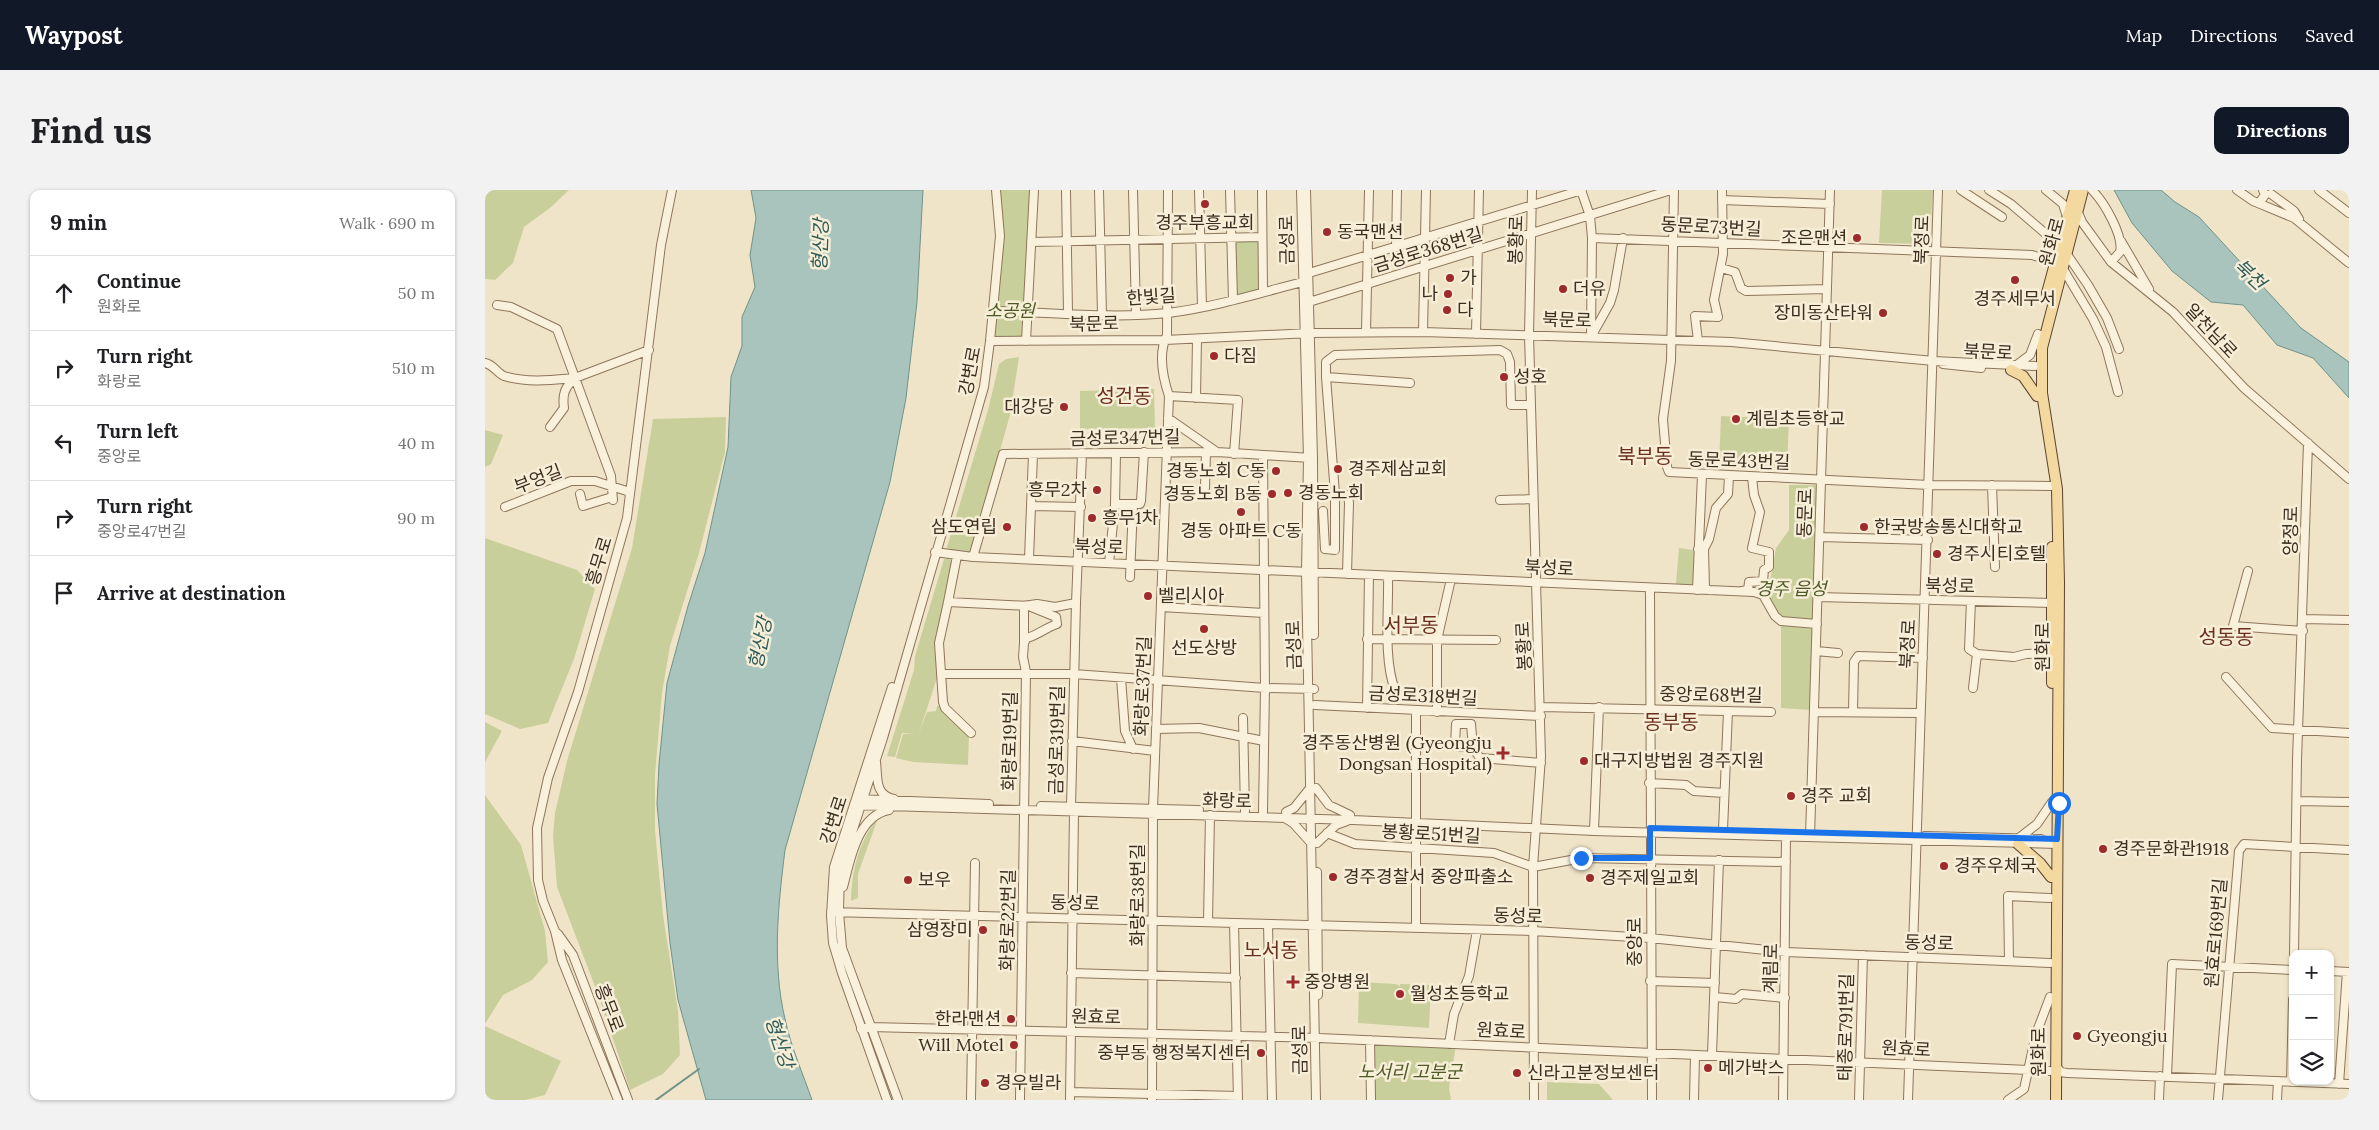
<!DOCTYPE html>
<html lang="en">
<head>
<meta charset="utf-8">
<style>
	:root { --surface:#fff; --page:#f2f2f2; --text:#202124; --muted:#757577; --line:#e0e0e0; --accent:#111827 }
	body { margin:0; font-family:Lora,"Noto Sans KR",serif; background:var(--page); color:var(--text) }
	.controls { position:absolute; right:15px; bottom:15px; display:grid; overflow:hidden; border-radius:10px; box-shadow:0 1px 4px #0004 }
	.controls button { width:45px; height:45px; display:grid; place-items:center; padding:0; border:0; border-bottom:1px solid var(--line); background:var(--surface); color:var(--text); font:25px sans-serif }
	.stop { position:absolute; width:15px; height:15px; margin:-11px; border:4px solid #1a73e8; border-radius:50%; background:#fff }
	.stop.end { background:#1a73e8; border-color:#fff; box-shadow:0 1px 5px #0008 }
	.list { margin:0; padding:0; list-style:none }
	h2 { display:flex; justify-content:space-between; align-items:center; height:65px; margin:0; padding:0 20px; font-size:21px }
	h2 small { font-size:16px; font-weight:400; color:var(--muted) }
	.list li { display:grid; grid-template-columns:32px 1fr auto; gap:15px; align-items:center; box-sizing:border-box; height:75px; padding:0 20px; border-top:1px solid var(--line) }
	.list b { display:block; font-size:19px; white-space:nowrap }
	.list p { margin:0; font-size:16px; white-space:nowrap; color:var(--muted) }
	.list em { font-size:16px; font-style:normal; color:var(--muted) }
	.icon { flex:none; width:28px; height:28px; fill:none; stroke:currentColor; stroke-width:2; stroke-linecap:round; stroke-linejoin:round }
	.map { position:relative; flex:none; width:1864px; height:910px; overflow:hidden; border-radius:10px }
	header { display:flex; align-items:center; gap:30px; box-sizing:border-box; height:70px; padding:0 25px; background:var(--accent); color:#fff }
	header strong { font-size:24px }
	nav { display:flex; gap:28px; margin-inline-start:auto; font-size:18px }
	.intro { display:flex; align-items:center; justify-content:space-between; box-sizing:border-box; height:120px; padding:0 30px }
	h1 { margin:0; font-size:35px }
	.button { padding:12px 22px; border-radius:10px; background:var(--accent); color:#fff; font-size:18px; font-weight:700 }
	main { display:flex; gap:30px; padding:0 30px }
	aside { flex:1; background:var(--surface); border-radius:10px; box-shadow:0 1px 4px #0004 }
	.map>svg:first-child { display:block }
	.green { fill:#c9cf9b }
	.water { fill:#a9c4bc; stroke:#6f938a }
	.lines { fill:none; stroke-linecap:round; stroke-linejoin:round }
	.stream { stroke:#6f938a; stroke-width:2 }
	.minor-casing { stroke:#8d765c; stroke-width:10 }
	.major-casing { stroke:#5b4430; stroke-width:12 }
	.minor { stroke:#faf1dc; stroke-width:8 }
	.major { stroke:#f3d9a0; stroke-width:10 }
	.route { stroke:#1a73e8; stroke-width:6 }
	.poi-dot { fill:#9e2a2b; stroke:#f7eed8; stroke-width:2 }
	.labels { text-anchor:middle; stroke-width:5; stroke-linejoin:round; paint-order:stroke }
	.poi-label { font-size:18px; fill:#3d2e20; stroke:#f7eed8; text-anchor:start }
	.street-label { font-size:18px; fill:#3d2e20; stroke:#f7eed8 }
	.park-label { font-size:18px; font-style:italic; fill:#4d5a26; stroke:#f7eed8 }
	.water-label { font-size:19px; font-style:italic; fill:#2f5d5a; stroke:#f7eed8 }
	.quarter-label { font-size:20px; fill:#6b2e1e; stroke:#f7eed8 }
</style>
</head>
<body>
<header>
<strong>Waypost</strong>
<nav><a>Map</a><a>Directions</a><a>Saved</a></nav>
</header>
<div class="intro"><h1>Find us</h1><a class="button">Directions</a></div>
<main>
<aside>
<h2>9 min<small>Walk · 690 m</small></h2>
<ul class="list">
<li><svg class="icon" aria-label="ahead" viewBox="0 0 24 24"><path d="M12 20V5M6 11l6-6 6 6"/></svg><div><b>Continue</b><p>원화로</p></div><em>50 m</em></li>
<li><svg class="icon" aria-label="right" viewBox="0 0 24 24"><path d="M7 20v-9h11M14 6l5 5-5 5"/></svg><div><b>Turn right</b><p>화랑로</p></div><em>510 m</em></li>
<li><svg class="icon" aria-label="left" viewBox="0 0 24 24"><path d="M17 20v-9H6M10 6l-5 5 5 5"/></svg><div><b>Turn left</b><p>중앙로</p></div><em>40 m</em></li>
<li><svg class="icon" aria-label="right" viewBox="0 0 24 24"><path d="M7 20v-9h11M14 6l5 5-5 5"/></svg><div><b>Turn right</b><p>중앙로47번길</p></div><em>90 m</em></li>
<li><svg class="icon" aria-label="arrive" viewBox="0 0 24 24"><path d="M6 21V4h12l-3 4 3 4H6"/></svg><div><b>Arrive at destination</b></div></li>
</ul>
</aside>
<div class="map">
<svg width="1864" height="910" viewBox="0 0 1864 910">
	<rect width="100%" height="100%" fill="#f0e4c8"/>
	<!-- green -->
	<path class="green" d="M0 0H84L65 18 39 37 28 73 10 90 0 89Z
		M511 0H549L541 151H505L515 46Z
		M1397 0H1448L1444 54 1394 53Z
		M750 50H771L773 53 775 96 773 100 753 107 749 104 748 53Z
		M534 167 525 225 486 363 464 360 462 357 503 220 514 174 521 169Z
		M669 199 670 238 595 239V201Z
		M1236 226 1304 229 1302 277 1234 274Z
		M241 227 240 262 214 363 185 456 177 503 170 585V640L178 725 193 821 195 865 178 884 145 900 114 807 72 697 68 646 70 623 82 571 147 358 168 229Z
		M0 240 18 245 6 274 0 277Z
		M1304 295H1331L1326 520 1296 518V431L1290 417 1277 396 1286 387 1291 358 1304 340Z
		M0 348 92 380 110 399 89 469 63 533 35 539 0 524Z
		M1194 358 1208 360 1209 363 1208 393 1206 395 1191 394Z
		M459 369H465L468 377 451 460 454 486 451 491 434 543 442 522 451 521 452 516 457 515 460 522 484 544 483 575 428 572 411 568 418 544 429 543H417L410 567 402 566 429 480 430 466Z
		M0 532 17 541 0 572Z
		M0 605 36 655 60 741 63 772 47 790 18 805 0 834Z
		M393 628 373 684V708L366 711C367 681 373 652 393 628Z
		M874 792 911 794 915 796V794L946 795 944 838 873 833Z
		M0 836 76 871 60 905 40 910H0Z
		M890 853 971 855 964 898 966 910H969H889Z
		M1062 892 1114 894 1128 910H1062Z"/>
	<!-- water -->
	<path class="water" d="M266 0H438L432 112 421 208 405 292 300 660C293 716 287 774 300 829 306 857 318 884 327 910H221L193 810 185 753 172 614 174 574 182 493 203 416 220 363 243 257 246 187 257 156V127L270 97 265 65 271 28Z
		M1629 0H1676L1690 12 1714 27 1816 138 1864 172V208L1828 168 1792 155 1758 115 1726 112 1687 81 1647 33Z"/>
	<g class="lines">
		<!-- stream -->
		<path class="stream" d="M171 910 214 879"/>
		<defs>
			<path id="minor" d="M581 0 583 123
				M614 0 617 124
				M648 0 651 124
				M714 0 717 117
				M745 0 748 110
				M777 0 778 102
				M816 0 823 268 821 382 831 910
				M821 0 828 268 829 445
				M1047 0 1044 145 1056 567 1048 677 1049 910
				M1096 0 1105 26 1107 48 1106 147
				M1189 0 1186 171 1178 229 1182 277 1184 282 1444 295 1566 296
				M1476 0 1517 27
				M1504 0 1526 14 1575 56
				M1561 0 1578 14 1582 27
				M1607 0C1619 12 1639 46 1635 62L1626 72
				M1752 0 1768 11 1809 28 1864 73
				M1834 0 1864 23
				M1786 4 1809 21 1814 29
				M1237 10 1345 14
				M1774 13 1780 5 1778 0
				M1592 20 1597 32 1626 72 1688 122 1759 198 1864 289
				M1107 48 1547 65 1571 72
				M1636 51 1664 99
				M546 52 777 47
				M911 57 912 0
				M1581 63 1603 95 1622 128 1634 159
				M1577 77 1608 129 1621 157 1633 202
				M1236 78 1250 82 1256 98 1261 101 1342 99
				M824 83 1097 0
				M824 112 1186 0
				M12 115 26 117 72 139 126 286 128 310
				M507 121C565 122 625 129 683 123 730 117 775 103 821 91
				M881 142 884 0
				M938 142 941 0
				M991 144 994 0
				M1107 145 1125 113 1129 100 1138 48
				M505 151 680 150 825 143 938 142 1246 152 1449 171 1550 176
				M541 151 549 0
				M1213 151 1210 126 1233 127 1229 110 1238 64 1237 0
				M0 173C9 175 12 183 19 186 42 193 67 190 90 188
				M1458 174 1496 178
				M1533 174 1545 165 1553 144
				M841 187 925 193
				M684 206 753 210 749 264
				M711 208 712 149
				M683 228 732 262
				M65 237 79 218C77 204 80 197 90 188L164 160
				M778 267 780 498 778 622
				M1507 295 1510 377
				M720 298 721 262
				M95 304 98 316 127 307
				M850 304 841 187V172L850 165 1015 160 1022 164 1025 172 1026 215H1045
				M1015 310 1047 309
				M630 314 631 263
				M546 316 596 317
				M20 317 86 291H110L145 302
				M838 321 840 359 850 360V304L863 305 864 313 862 384
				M1335 347 1443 350
				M1213 359H1219L1224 349 1231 318 1243 304 1244 286
				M1219 359 1220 398 1224 400
				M450 362 488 367 1269 402 1278 405 1290 426 1296 431 1332 434
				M472 366 463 412 544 416 571 427 572 434C560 438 553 445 542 448L539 453 538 467 541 482 535 910
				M488 367 518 264 732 262 826 268
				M544 369 548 264
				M624 373 630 314H655L656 311 659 262
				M1763 381 1748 436 1818 441
				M903 386C904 419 898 469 910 500
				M645 387 648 315
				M1165 399 1167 910
				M1212 400 1217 285
				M1257 401 1263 400 1264 392 1278 391 1279 380 1284 377V362L1267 358 1275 322 1269 305 1267 287
				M1333 407 1567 413
				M1486 411 1484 459 1492 464
				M463 412 454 453 458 512 460 518 486 543
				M676 417 779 423
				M1819 429 1864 430
				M882 449 1011 450
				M539 453V416L552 414 570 417 591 413
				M1331 461 1353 463
				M457 484H589L780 498 829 499
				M1741 487 1787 538 1864 543
				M636 488 640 541 648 559
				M1488 498 1492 464 1529 467 1541 464 1567 463
				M830 515 1056 526
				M1056 517 1286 522
				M882 518 884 385
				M931 521V738
				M952 522V450L966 389
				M1329 522 1434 523
				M1368 522 1369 472 1373 466 1438 468
				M758 528 760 621
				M671 539 714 538 779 551
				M587 551 670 561
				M988 558 986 534H971L970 556 988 558 995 568 1056 573
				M391 572C393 587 389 605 409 609
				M1164 593 1201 595 1209 601 1239 603
				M831 598 844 615 865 625
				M371 609 504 614
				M1812 611 1864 612
				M370 615 868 630 1109 641 1572 654
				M556 616 714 620
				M586 617 591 413 597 263
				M801 622 809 618 826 597
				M800 628 808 633 827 654
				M1238 640 1243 521
				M1109 641 1114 517
				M842 643 870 654 1009 663 1048 677 1097 668 1301 672
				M1440 646 1556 649
				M1325 647 1345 0
				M1534 648 1552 634 1567 612
				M832 653 851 635 862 631
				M832 682 833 805
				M358 697C365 671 372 626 404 620
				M346 722 1048 741 1165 748 1301 762 1565 773
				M723 731 725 625
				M749 733 753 910
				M783 734 787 910
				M73 744 88 765 143 910
				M1809 764 1812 570 1823 253
				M1524 771 1523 706 1565 708
				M1845 781 1864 782
				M586 783 751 788
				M1165 791 1230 793
				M1230 807 1251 809 1257 804 1300 808
				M376 839 385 837 834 848 1565 881
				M885 850 886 910
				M964 854 969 824 984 786 992 740
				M1227 865 1234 670
				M1571 876 1576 882 1582 883 1864 894
				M1682 886 1687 774 1808 780
				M1806 892 1808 809
				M1854 894 1862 782
				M585 902 753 906
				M133 910 77 770 70 741 58 711 53 690 52 638 63 588 93 502 142 328 176 55 187 0
				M402 910 357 783 348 753 346 726 349 677 407 497
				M413 910 357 758 354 722 355 679 398 548 499 197 505 151 515 46 511 0
				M486 910 490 673
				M585 910 589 622
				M667 910 668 619 684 206C678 188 673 163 682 145L683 0
				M1209 910 1210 865
				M1298 910 1301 646
				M1374 910 1378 765
				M1423 910 1453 0
				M1523 910 1539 899 1551 844 1565 807
				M1674 910 1675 886
				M1733 910 1754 661 1759 654 1864 660
				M1792 910 1793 891"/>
			<path id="major" d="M1562 103 1590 0
				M1526 180 1538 186 1552 206
				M1567 357V493
				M1533 654 1555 673 1566 687
				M1571 910 1574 393 1572 299 1557 203V158L1598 0"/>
		</defs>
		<!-- minor casing -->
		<use href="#minor" class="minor-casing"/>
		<!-- major casing -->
		<use href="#major" class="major-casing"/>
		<!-- minor -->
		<use href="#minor" class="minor"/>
		<!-- major -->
		<use href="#major" class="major"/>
	</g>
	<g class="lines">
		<!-- route -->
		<path class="route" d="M1096 668H1165V638L1572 649 1574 613"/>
	</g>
	<!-- markers -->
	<g class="poi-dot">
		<circle cx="720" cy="14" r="5"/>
		<circle cx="842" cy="42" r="5"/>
		<circle cx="1372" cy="48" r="5"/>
		<circle cx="965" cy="88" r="5"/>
		<circle cx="1530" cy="90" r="5"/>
		<circle cx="1078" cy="99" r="5"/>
		<circle cx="963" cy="104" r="5"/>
		<circle cx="962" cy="120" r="5"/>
		<circle cx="1398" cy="123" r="5"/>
		<circle cx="729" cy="166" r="5"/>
		<circle cx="1019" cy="187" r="5"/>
		<circle cx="579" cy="217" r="5"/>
		<circle cx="1251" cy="229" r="5"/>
		<circle cx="853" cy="279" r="5"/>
		<circle cx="791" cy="281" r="5"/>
		<circle cx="612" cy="300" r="5"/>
		<circle cx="803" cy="303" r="5"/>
		<circle cx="787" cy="304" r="5"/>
		<circle cx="756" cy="322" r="5"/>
		<circle cx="607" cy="328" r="5"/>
		<circle cx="522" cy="337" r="5"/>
		<circle cx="1379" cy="337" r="5"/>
		<circle cx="1452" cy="364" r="5"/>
		<circle cx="663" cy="406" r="5"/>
		<circle cx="719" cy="439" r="5"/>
		<path d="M1015.5 555.5h5v5h5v5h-5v5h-5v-5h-5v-5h5z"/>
		<circle cx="1099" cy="571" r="5"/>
		<circle cx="1306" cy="606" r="5"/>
		<circle cx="1618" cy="659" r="5"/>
		<circle cx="1459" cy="676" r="5"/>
		<circle cx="848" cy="687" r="5"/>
		<circle cx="1105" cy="688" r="5"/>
		<circle cx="423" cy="690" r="5"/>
		<circle cx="498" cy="740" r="5"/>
		<path d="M805.5 784.5h5v5h5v5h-5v5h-5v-5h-5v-5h5z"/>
		<circle cx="915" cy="804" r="5"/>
		<circle cx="526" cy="829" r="5"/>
		<circle cx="1592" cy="846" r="5"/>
		<circle cx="529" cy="855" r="5"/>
		<circle cx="776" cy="863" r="5"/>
		<circle cx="1223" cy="878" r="5"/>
		<circle cx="1032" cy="883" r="5"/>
		<circle cx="500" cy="893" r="5"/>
	</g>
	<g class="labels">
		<!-- poi labels -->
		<g class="poi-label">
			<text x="720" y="39" text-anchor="middle">경주부흥교회</text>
			<text x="852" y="48">동국맨션</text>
			<text x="1362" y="54" text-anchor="end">조은맨션</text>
			<text x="975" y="94">가</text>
			<text x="1088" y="105">더유</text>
			<text x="953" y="110" text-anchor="end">나</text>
			<text x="1530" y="115" text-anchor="middle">경주세무서</text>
			<text x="972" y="126">다</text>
			<text x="1388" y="129" text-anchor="end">장미동산타워</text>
			<text x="739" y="172">다짐</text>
			<text x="1029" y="193">성호</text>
			<text x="569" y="223" text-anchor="end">대강당</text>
			<text x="1261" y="235">계림초등학교</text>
			<text x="863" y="285">경주제삼교회</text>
			<text x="781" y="287" text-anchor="end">경동노회 C동</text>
			<text x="602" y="306" text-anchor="end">흥무2차</text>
			<text x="813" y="309">경동노회</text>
			<text x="777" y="310" text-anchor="end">경동노회 B동</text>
			<text x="617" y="334">흥무1차</text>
			<text x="512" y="343" text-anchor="end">삼도연립</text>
			<text x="1389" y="343">한국방송통신대학교</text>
			<text x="756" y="347" text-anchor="middle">경동 아파트 C동</text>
			<text x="1462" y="370">경주시티호텔</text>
			<text x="673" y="412">벨리시아</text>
			<text x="719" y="464" text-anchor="middle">선도상방</text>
			<text x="1007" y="559" text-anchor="end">경주동산병원 (Gyeongju<tspan x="1007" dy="21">Dongsan Hospital)</tspan></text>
			<text x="1109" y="577">대구지방법원 경주지원</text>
			<text x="1316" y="612">경주 교회</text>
			<text x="1628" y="665">경주문화관1918</text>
			<text x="1469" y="682">경주우체국</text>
			<text x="858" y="693">경주경찰서 중앙파출소</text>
			<text x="1115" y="694">경주제일교회</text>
			<text x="433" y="696">보우</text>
			<text x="488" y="746" text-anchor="end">삼영장미</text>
			<text x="819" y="798">중앙병원</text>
			<text x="925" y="810">월성초등학교</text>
			<text x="516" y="835" text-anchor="end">한라맨션</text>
			<text x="1602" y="852">Gyeongju</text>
			<text x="519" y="861" text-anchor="end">Will Motel</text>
			<text x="766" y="869" text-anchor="end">중부동 행정복지센터</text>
			<text x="1233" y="884">메가박스</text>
			<text x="1042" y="889">신라고분정보센터</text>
			<text x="510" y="899">경우빌라</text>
		</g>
		<!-- street labels -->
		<g class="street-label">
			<text transform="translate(1226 37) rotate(3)" y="6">동문로73번길</text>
			<text transform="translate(802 50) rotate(-91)" y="6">금성로</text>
			<text transform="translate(1031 50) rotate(-88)" y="6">봉황로</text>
			<text transform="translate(1437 50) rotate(-88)" y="6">북정로</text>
			<text transform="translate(1567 52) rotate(-75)" y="6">원화로</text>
			<text transform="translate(943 60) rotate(-17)" y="6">금성로368번길</text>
			<text transform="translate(666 107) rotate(-4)" y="6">한빛길</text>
			<text transform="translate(1082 130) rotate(2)" y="6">북문로</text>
			<text transform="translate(609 134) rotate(-1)" y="6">북문로</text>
			<text transform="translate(1726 141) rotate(47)" y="6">알천남로</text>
			<text transform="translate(1503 162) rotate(3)" y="6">북문로</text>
			<text transform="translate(485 181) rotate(-79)" y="6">강변로</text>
			<text transform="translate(640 248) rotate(-1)" y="6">금성로347번길</text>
			<text transform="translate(1254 271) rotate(2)" y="6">동문로43번길</text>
			<text transform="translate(53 289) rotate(-21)" y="6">부엉길</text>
			<text transform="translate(1320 323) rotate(-88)" y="6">동문로</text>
			<text transform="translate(1806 341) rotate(-89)" y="6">양정로</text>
			<text transform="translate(614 357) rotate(2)" y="6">북성로</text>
			<text transform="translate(114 371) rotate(-73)" y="6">흥무로</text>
			<text transform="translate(1064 378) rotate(3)" y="6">북성로</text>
			<text transform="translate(1465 396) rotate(1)" y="6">북성로</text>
			<text transform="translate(1423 454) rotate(-87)" y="6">북정로</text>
			<text transform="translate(809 455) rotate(-92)" y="6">금성로</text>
			<text transform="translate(1039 456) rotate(-93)" y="6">봉황로</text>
			<text transform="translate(1558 457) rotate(-90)" y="6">원화로</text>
			<text transform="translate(658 496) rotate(-88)" y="6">화랑로37번길</text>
			<text transform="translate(1226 505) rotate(1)" y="6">중앙로68번길</text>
			<text transform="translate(938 506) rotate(3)" y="6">금성로318번길</text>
			<text transform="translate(572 550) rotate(-89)" y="6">금성로319번길</text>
			<text transform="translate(525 551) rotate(-89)" y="6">화랑로19번길</text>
			<text transform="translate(742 611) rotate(1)" y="6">화랑로</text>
			<text transform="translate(349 630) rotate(-72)" y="6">강변로</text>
			<text transform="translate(946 644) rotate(3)" y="6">봉황로51번길</text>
			<text transform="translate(653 705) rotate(-90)" y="6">화랑로38번길</text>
			<text transform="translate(590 713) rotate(2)" y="6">동성로</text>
			<text transform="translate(1033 726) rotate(2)" y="6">동성로</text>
			<text transform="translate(523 730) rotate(-89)" y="6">화랑로22번길</text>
			<text transform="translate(1731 743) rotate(-85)" y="6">원효로169번길</text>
			<text transform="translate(1150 752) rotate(-90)" y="6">중앙로</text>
			<text transform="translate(1444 753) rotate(2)" y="6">동성로</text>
			<text transform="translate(1286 778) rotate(-89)" y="6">계림로</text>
			<text transform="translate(124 818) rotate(69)" y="6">흥무로</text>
			<text transform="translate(611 827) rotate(1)" y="6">원효로</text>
			<text transform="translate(1361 837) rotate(-89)" y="6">태종로791번길</text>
			<text transform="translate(1016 841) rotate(3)" y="6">원효로</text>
			<text transform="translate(1421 859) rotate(3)" y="6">원효로</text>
			<text transform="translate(815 860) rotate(-91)" y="6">금성로</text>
			<text transform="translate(1554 862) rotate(-90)" y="6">원화로</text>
		</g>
		<!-- park labels -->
		<g class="park-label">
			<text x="525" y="127">소공원</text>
			<text x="1306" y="405">경주 읍성</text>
			<text x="925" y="888">노서리 고분군</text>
		</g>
		<!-- water labels -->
		<g class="water-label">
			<text transform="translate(335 55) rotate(-88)" y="7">형산강</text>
			<text transform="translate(1765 84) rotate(43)" y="7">북천</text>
			<text transform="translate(275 453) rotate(-79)" y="7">형산강</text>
			<text transform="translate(295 852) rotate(72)" y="7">형산강</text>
		</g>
		<!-- quarter labels -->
		<g class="quarter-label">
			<text x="639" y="213">성건동</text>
			<text x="1160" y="273">북부동</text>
			<text x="926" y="442">서부동</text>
			<text x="1741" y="454">성동동</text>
			<text x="1186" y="539">동부동</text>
			<text x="786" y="767">노서동</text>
		</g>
	</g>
</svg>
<div class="controls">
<button>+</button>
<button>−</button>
<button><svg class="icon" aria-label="layers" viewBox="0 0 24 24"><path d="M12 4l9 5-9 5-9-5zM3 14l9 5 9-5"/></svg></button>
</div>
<div class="stop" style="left:1574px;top:613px"></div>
<div class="stop end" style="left:1096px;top:668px"></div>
</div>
</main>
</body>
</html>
